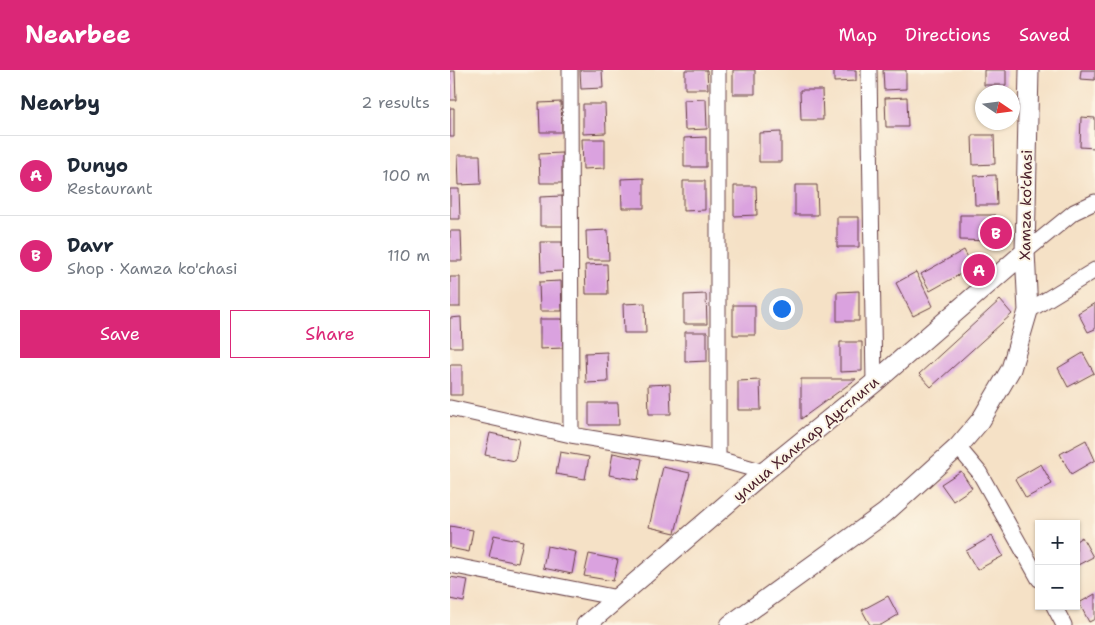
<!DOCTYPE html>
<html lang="en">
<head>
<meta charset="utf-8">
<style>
	:root { --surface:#fff; --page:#f6f6f7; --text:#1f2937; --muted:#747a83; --line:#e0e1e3; --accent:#db2777 }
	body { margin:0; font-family:"Shantell Sans",sans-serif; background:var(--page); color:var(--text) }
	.controls { position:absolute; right:15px; bottom:15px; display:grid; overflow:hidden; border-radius:0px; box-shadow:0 1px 4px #0004 }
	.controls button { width:45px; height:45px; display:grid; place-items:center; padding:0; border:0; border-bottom:1px solid var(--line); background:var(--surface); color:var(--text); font:25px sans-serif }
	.compass { position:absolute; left:525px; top:15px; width:45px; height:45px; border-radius:50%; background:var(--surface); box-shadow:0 1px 4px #0004; rotate:103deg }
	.you { position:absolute; left:331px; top:238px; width:18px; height:18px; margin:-12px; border:4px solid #fff; border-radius:50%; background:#1a73e8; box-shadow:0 0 0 8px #1a73e833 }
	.badge { display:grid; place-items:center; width:32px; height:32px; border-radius:50%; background:var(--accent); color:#fff; font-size:16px; font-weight:700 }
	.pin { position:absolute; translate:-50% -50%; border:2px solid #fff; box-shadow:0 1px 5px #0006 }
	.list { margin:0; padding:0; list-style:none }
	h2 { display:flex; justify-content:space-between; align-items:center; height:65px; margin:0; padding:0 20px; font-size:21px }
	h2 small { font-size:16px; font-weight:400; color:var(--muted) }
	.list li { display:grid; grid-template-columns:32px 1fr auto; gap:15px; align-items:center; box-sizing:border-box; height:80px; padding:0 20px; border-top:1px solid var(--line) }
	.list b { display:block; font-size:19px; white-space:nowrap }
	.list p { margin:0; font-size:16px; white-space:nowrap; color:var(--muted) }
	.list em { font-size:16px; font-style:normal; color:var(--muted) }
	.actions { display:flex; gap:10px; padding:15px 20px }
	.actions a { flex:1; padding:11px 0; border:1px solid var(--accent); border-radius:0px; text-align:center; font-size:18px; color:var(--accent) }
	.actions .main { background:var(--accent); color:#fff }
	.map { position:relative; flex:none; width:645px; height:555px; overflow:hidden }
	header { display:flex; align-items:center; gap:30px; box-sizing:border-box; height:70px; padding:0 25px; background:var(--accent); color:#fff }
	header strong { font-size:24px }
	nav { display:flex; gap:28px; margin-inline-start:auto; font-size:18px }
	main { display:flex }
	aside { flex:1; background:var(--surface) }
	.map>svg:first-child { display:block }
	.building { fill:#daa2df }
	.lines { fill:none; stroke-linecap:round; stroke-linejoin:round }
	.minor-casing { stroke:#643c42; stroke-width:17 }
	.tertiary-casing { stroke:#643c42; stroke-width:21 }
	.minor { stroke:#fff; stroke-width:15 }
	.tertiary { stroke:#fff; stroke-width:19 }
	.labels { text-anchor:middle; stroke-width:4; stroke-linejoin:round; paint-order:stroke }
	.street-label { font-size:15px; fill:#4a1f2b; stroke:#fcf5e5 }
</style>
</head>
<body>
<header>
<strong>Nearbee</strong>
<nav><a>Map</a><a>Directions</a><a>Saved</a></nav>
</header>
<main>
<aside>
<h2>Nearby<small>2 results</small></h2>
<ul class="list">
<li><span class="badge">A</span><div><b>Dunyo</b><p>Restaurant</p></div><em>100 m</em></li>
<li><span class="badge">B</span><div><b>Davr</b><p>Shop · Xamza ko'chasi</p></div><em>110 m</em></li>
</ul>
<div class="actions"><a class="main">Save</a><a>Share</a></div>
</aside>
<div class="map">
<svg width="645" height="555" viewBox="0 0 645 555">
	<rect width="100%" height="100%" fill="#fcf5e5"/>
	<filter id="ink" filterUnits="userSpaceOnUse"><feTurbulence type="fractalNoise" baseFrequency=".02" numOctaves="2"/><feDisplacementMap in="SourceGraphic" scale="10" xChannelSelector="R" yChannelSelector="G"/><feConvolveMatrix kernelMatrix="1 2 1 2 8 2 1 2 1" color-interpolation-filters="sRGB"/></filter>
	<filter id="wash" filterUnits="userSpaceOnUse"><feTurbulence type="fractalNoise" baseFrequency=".0096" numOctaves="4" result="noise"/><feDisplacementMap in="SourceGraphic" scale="20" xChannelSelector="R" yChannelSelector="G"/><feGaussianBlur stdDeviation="1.12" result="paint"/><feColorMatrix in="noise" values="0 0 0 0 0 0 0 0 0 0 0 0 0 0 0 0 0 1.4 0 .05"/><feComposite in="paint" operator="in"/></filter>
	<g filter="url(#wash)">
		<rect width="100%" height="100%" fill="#f5e1c6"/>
		<g id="blocks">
			<!-- building -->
			<path class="building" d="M130 0H152L153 18 131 19Z
				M235 0H257L258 19H235Z
				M283 0H305V24H283Z
				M384 0H406V11L384 12Z
				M433 0H456V19L434 20Z
				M534 0H556V15H534Z
				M631 0H645V10L630 9Z
				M0 1H5L6 30H0Z
				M350 20H372L373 50H351Z
				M457 27 458 57H436L435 28Z
				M256 29 257 59 235 60 234 30Z
				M111 32 112 62H90L89 33Z
				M133 34H155L156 63 133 64Z
				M0 38H4V67H0Z
				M631 47 645 48V78L630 77Z
				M331 62V92H309V63Z
				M522 65H544L545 94 523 95Z
				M256 67V97H234V68Z
				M132 69H155V98L133 99Z
				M112 83V113H90L89 84Z
				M8 85H30L31 114 9 115Z
				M546 105 547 135H525L524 106Z
				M194 108V138H172L171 109Z
				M233 111H255V140L233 141Z
				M345 115H367L368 145H345Z
				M284 116H306L307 145 284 146Z
				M0 119H9L10 149H0Z
				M112 126 113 156H90V127Z
				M510 145H545V171L510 170Z
				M387 147H409V177H387Z
				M158 160 159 190H137L136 161Z
				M0 161H11L12 191H0Z
				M90 172H112L113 201 91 202Z
				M514 180 523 197 480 221 471 204Z
				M157 194 158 224H136L135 195Z
				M466 202 483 236 463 246 446 213Z
				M0 207H10V237H0Z
				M111 211 112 241H90L89 212Z
				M409 221V251H387V222Z
				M256 224 257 254H234V225Z
				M550 230 562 244 481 317 469 304Z
				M195 233 196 263H174L173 234Z
				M645 233V259L638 262 628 243Z
				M283 235H305V265H283Z
				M11 247 12 277H0V248Z
				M90 249H112L113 278 90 279Z
				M235 262H257V291L235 292Z
				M390 272H412V301L390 302Z
				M157 282 158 312 136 313 135 283Z
				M633 283 644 303 618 317 608 298Z
				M0 295H12V325H0Z
				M351 309H406L351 349Z
				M310 310 311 340H288V311Z
				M220 314 221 344H199L198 315Z
				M139 333H168L169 355H139Z
				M40 363 69 369 65 391 35 385Z
				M636 370 645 390 621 404 610 384Z
				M110 382 139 387 135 409 106 404Z
				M163 383 192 389 188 410 159 405Z
				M591 394 602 414 576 428 565 409Z
				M213 397 240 403 225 463 199 457Z
				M511 401 522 418 503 431 491 414Z
				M0 456 23 460 19 482 0 478Z
				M44 465 73 471 68 493 39 487Z
				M542 466 553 486 527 500 516 481Z
				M632 467 643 487 626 496V471Z
				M97 476 126 482 122 504 93 498Z
				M139 484 168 490 163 511 134 506Z
				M0 507 18 510 14 532 0 529Z
				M645 524V549L639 552 629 533Z
				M438 526 448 545 431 555H420L412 540Z"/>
		</g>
	</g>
	<g filter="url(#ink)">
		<use href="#blocks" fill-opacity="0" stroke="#643c42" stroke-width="1"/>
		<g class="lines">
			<defs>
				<path id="minor" d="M120 0 121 365
					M419 0 424 313
					M575 182 624 142 645 132
					M578 241 645 200
					M0 338 121 365 268 389 314 402
					M508 377 529 402 589 509
					M268 389V0
					M0 495 168 528
					M604 536 614 555"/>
				<path id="tertiary" d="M136 555 314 402 424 313 575 182
					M280 555 435 443 508 377 531 350 561 299 578 241 575 182 579 0"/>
			</defs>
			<!-- minor casing -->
			<use href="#minor" class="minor-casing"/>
			<!-- tertiary casing -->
			<use href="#tertiary" class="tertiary-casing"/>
			<!-- minor -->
			<use href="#minor" class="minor"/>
			<!-- tertiary -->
			<use href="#tertiary" class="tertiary"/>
		</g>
	</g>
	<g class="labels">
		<!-- street labels -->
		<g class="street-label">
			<text transform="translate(576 135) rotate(-89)" y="5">Xamza ko'chasi</text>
			<text transform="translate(356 369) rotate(-40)" y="5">улица Халклар Дустлиги</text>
		</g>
	</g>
</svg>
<div class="controls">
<button>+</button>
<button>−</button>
</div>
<svg class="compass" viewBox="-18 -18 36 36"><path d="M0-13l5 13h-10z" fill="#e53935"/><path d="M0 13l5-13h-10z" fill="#747a83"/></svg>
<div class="you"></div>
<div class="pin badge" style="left:529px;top:200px">A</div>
<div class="pin badge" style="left:546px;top:163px">B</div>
</div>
</main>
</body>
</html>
